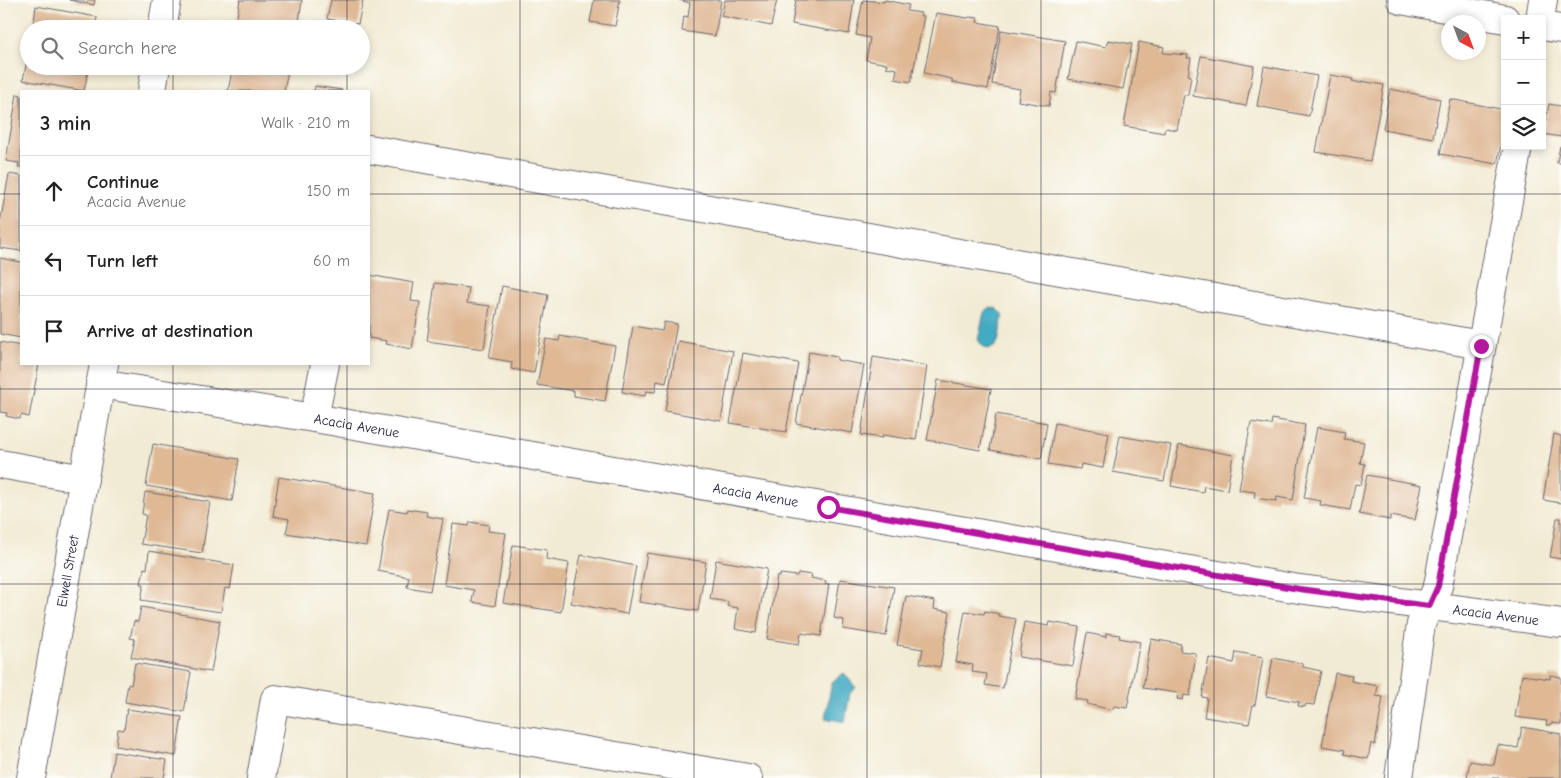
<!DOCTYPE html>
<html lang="en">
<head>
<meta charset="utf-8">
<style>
	:root { --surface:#fff; --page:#f6f6f6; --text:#222; --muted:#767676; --line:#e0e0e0 }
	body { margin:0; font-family:"Comic Neue",sans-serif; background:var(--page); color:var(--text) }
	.controls { position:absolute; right:15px; top:15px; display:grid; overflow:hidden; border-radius:0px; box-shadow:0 2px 8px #0003 }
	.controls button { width:45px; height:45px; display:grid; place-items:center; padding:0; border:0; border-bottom:1px solid var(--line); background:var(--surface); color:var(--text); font:25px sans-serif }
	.compass { position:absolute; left:1441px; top:15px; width:45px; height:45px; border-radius:50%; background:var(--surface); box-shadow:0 2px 8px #0003; rotate:139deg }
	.stop { position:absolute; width:15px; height:15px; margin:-11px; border:4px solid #b5179e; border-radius:50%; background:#fff }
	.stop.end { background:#b5179e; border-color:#fff; box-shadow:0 1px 5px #0008 }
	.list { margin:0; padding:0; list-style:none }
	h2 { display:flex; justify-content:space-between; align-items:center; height:65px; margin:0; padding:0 20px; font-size:21px }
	h2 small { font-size:16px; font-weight:400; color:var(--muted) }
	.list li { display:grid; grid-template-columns:32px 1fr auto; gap:15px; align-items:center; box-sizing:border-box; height:70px; padding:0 20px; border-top:1px solid var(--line) }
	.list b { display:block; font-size:19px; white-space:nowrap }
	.list p { margin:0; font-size:16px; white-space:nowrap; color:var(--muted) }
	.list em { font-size:16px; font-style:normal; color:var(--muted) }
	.icon { flex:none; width:28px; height:28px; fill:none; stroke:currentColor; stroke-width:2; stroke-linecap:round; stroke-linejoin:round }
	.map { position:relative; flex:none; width:1561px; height:778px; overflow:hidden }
	.search { position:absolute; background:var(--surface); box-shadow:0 2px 8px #0003; left:20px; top:20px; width:350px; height:55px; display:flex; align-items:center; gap:12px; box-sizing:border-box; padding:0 18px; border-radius:28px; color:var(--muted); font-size:19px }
	.panel { position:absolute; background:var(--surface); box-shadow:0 2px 8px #0003; left:20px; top:90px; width:350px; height:275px; border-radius:0px }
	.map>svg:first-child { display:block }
	.water { fill:#43abc3; stroke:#32667f }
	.building { fill:#dfb894 }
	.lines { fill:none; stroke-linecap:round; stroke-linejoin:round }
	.minor-casing { stroke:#6b6871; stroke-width:30 }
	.minor { stroke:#fff; stroke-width:28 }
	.route { stroke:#b5179e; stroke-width:6 }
	.grid { fill:none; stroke:#22223b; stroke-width:1; stroke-opacity:0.55 }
	.labels { text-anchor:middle; stroke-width:4.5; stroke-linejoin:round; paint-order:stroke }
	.street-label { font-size:14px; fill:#22223b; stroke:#fdfcf7 }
</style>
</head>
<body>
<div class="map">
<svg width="1561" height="778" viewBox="0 0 1561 778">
	<rect width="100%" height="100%" fill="#fdfcf7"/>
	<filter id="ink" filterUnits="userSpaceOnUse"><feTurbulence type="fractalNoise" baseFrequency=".02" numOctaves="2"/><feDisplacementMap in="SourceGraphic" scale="10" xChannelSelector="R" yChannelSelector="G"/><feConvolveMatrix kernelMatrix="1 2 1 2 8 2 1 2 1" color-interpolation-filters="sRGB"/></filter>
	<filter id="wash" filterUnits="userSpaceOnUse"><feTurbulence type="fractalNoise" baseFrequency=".0096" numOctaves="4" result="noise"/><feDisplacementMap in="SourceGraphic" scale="20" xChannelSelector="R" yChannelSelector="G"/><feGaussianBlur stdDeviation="1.12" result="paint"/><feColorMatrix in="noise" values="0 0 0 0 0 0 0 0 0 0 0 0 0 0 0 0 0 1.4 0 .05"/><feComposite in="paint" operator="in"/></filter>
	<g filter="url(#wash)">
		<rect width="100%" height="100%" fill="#f2ebd4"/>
		<!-- water -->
		<path class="water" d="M991 307 996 308 1003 315 998 342 994 347 988 349 983 346 978 340 984 312Z
			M844 673 856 688 850 693 845 722 825 718 832 682Z"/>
		<g id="blocks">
			<!-- building -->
			<path class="building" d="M69 0H95L94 5Z
				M240 0H302L298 29H235Z
				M331 0H363L358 24 327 19Z
				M594 0H620L615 26 590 22Z
				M679 0H721L715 36 682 31 684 16 688 17 690 3Z
				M725 0H777L771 26 721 16Z
				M796 0H854L849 34 792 24Z
				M863 0 884 2 885 0 909 5 907 11 921 13 920 16H924L911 82 895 79 897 69 886 67 887 64 866 60 870 38 856 35Z
				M36 6 97 17 95 29H33Z
				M936 13 968 18 969 17 978 18 977 22 1000 26 988 89 952 82V79L924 73Z
				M1001 30 1065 41 1056 93 1051 92 1049 106 1018 101 1020 89 992 84Z
				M1108 40 1132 44 1123 89 1068 79 1076 41 1106 47Z
				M1139 42 1164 47 1163 53 1188 55 1187 58H1191L1188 75 1191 76 1188 95H1184L1177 130 1165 128 1164 133 1124 126Z
				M28 56 29 66H89L84 91 23 80Z
				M1201 56 1254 66 1246 106 1193 96Z
				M233 66H289L284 91H228Z
				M1264 66 1317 76 1309 116 1257 106Z
				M1330 75 1353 79 1352 81 1361 83V81L1384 85 1370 161 1316 152Z
				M315 86 342 90V91H314Z
				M1390 89 1440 99 1433 138 1383 129Z
				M17 94 21 95V167H18L19 163 6 161Z
				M1450 99 1505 110V125L1497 164 1440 154Z
				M1549 104 1561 106V137L1543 134Z
				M1560 146 1561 147V163H1557Z
				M9 174 21 176V251L0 248V223Z
				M0 258 21 262V338L0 334Z
				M369 275 414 283 411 301 420 302 412 349 386 344 387 341 369 338Z
				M435 283 469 288 467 303 490 306 484 349 427 341Z
				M502 286 548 295 534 373 511 369 512 362 489 358Z
				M664 322 677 324 666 383 657 381 655 392 646 391 645 396 622 392 633 326 662 331Z
				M560 336 615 346 605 401 574 396V391L537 385 546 339 559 341Z
				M678 341 733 351 721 421 665 411Z
				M0 342 21 346V364H39L29 417 21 415 20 419 6 416 7 413 0 412Z
				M809 352 837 357V360L864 365 852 433 796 423Z
				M743 353 798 363 786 432 730 423Z
				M873 357 927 366 916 440 883 435 882 438 861 435Z
				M938 380 991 389 980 450 927 440Z
				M996 414 1047 423 1041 459 990 450Z
				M1272 419 1305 425 1293 500 1277 497 1276 501 1254 498 1255 492 1239 490 1251 422 1271 425Z
				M1055 423 1109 433 1103 468 1081 464 1080 469 1048 464Z
				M1317 427 1345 432 1344 439 1364 442 1360 463 1365 464 1361 485 1355 484 1350 510 1320 505 1321 501 1304 498Z
				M1554 434 1561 436V503L1543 500Z
				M1120 436 1171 445 1164 481 1113 472Z
				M153 444 239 459 232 501 146 486Z
				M1179 445 1233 455 1227 490 1204 486 1203 492 1171 486Z
				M1367 475 1422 485 1415 520 1390 516V520L1359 514Z
				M279 477 375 493 366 546 286 533 289 519 273 516Z
				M145 492 210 502 202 553 141 544 146 515 142 514Z
				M389 509 407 512 408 509 427 512 426 516 443 519 430 591 407 587 409 577 378 571Z
				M1557 518H1561V559L1550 557Z
				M470 522 489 525 488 531 506 533 495 606 472 602 474 590 444 585 453 524 469 526Z
				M513 545 547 550 546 559 569 563 561 612 503 603Z
				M149 551 234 565 230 589 225 588 221 612 141 600 144 584H141L144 568 147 569Z
				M647 553 706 562 698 611 639 602Z
				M581 555 636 566 627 614 571 603Z
				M716 560 767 569 756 633 735 629 738 608 727 606 728 602 710 599Z
				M798 573 812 575 811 578 826 581 825 584H829L821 636 801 633 799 644 767 639 777 576 780 577V574L797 576Z
				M840 579 894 587 886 636 843 629 844 620 834 618Z
				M906 596 935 601 934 609 950 612 940 667 920 663 923 649 897 645Z
				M141 607 220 621 211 672 131 657 135 639 130 638 134 621 138 622Z
				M965 611 984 614 985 611 999 614V616L1016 619 1003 688 985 685 987 674 972 672 973 665 956 662Z
				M1024 622 1049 626 1050 622 1079 627 1073 666 1019 657Z
				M1087 633 1106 637V633L1120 635 1119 638 1140 642 1127 708 1114 706 1112 710 1087 704 1088 701 1075 699Z
				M1151 639 1181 644 1180 651 1196 653 1190 696 1184 695 1183 700 1177 699 1178 693 1143 688Z
				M1236 652 1263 657 1255 705H1253L1249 724 1204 717 1207 698 1202 697 1209 658 1234 663Z
				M1273 658 1303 664V667L1321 671 1314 705 1306 704 1305 707 1298 706 1299 702 1266 696Z
				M135 663 191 672 184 712 125 702 128 684 131 685Z
				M1335 673 1352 676 1351 681 1378 686 1376 696 1383 697 1375 745 1371 743 1368 759 1344 754 1345 750 1322 746Z
				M1522 675 1550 679V675L1561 677V724L1551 723 1550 725H1546L1547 721 1515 717Z
				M127 709 182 717 176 756 116 746 118 729 124 730Z
				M1522 727 1561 734V778H1467L1470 761 1494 765 1498 745 1518 748Z
				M114 752 167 760 164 778H110Z"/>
		</g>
	</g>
	<g filter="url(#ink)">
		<use href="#blocks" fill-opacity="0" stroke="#6b6871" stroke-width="1"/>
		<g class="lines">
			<defs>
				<g id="minor">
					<path d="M1401 0 1505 19"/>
					<path d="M1540 19 1543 0"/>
					<path d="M1542 26 1561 29"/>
					<path d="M162 29 167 0"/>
					<path d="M152 91 156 66"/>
					<path d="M369 149 1481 345"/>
					<path id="s1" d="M100 384 314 418 1299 589 1561 623"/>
					<path d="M314 418 325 364"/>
					<path d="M0 464 84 479"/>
					<path id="s2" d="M31 778 104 364"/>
					<path d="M261 778 275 699 748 778"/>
					<path d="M1399 778 1421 624 1438 586 1518 146"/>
				</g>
			</defs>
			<!-- minor casing -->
			<use href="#minor" class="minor-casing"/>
			<!-- minor -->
			<use href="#minor" class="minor"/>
		</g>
	</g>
	<g class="lines" filter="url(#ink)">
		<!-- route -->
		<path class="route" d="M828 507 1299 589 1429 606 1438 586 1481 346"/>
	</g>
	<!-- grid -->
	<path class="grid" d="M173 0V29M347 0V29M520 0V778M694 0V778M867 0V778M1041 0V778M1214 0V778M1388 0V778M173 66V91M347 66V91M0 194H21M369 194H1561M173 364V778M347 364V778M0 389H1561M0 584H1561"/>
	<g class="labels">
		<!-- street labels -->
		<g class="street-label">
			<text dy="5" stroke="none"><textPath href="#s1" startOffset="260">Acacia Avenue</textPath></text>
			<text dy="5" stroke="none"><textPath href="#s1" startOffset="665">Acacia Avenue</textPath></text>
			<text dy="5" stroke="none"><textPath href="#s2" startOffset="210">Elwell Street</textPath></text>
			<text dy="5" stroke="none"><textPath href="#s1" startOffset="1415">Acacia Avenue</textPath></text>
		</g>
	</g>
</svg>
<div class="controls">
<button>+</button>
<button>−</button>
<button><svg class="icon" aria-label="layers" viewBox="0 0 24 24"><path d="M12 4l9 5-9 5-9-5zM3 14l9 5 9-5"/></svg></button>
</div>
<svg class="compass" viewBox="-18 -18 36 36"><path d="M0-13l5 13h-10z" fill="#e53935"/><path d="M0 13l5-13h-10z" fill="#767676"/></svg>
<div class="stop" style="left:828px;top:507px"></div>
<div class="stop end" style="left:1481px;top:346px"></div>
<div class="search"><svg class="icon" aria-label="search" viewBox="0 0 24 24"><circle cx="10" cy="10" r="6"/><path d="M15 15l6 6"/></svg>Search here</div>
<section class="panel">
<h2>3 min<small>Walk · 210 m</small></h2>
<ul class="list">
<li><svg class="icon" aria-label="ahead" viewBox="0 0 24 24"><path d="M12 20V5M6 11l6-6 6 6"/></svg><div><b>Continue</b><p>Acacia Avenue</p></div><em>150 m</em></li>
<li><svg class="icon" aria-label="left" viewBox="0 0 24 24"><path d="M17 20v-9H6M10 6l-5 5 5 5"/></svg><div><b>Turn left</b></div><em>60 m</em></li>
<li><svg class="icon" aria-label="arrive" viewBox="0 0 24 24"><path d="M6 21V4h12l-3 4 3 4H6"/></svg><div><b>Arrive at destination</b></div></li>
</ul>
</section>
</div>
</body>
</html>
